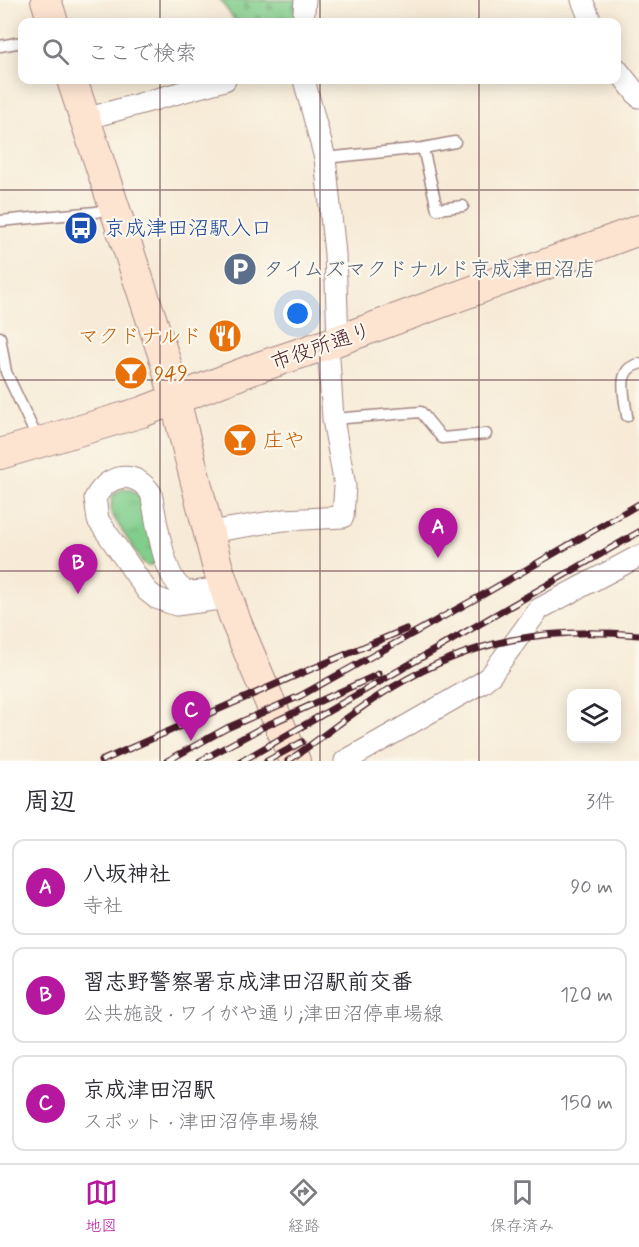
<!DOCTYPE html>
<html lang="ja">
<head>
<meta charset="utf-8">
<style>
	:root { --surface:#fff; --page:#f2f2f3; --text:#2b2b33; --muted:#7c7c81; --line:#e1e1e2; --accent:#b5179e }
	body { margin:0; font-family:Mynerve,"Klee One",sans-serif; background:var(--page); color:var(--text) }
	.controls { position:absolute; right:18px; bottom:18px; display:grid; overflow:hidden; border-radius:12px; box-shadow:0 3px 15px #0003 }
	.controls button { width:54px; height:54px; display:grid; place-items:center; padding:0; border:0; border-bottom:2px solid var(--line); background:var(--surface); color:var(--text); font:30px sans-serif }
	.you { position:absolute; left:298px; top:314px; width:21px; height:21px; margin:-15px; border:4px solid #fff; border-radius:50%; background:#1a73e8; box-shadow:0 0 0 9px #1a73e833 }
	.badge { display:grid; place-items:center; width:39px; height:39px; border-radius:50%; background:var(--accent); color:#fff; font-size:20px; font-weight:700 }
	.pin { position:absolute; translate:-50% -50px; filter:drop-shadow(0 2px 3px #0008) }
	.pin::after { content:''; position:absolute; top:32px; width:21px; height:18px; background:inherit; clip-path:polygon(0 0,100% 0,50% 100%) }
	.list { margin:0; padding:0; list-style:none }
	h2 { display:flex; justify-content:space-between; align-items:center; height:78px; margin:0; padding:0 24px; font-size:26px }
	h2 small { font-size:20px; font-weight:400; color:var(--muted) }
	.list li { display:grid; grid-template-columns:39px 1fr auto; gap:18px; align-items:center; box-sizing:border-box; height:96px; margin:0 12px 12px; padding:0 12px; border:2px solid var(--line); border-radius:12px }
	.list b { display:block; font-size:22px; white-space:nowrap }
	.list p { margin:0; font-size:20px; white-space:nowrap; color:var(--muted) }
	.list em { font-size:20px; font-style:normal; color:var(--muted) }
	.icon { flex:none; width:33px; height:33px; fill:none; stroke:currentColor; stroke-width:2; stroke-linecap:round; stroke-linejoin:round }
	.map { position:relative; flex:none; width:639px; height:761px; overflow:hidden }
	.search { position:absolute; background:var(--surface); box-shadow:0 3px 15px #0003; left:18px; right:18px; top:18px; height:66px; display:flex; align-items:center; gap:15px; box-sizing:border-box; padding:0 21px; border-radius:12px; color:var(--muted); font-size:22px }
	.sheet { height:402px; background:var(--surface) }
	nav { display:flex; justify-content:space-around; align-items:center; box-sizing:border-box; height:84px; border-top:2px solid var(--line); background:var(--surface); font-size:16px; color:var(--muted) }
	nav a { display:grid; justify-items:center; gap:3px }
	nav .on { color:var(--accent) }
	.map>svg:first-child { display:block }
	.grass { fill:url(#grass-tufts); stroke:#66765c; stroke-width:1.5 }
	.cemetery { fill:url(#cemetery-stones); stroke:#66765c; stroke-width:1.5 }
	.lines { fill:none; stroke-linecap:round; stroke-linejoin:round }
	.lane-casing { stroke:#a08581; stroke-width:13 }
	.street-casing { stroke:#a08581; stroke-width:23 }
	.secondary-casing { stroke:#a08581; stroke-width:32 }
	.lane { stroke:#fff; stroke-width:10 }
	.street { stroke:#fff; stroke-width:21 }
	.secondary { stroke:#fde4d1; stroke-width:30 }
	.rail-casing { stroke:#4a1f2b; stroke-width:7 }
	.rail { stroke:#fbf7ec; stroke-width:4.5; stroke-dasharray:14; stroke-linecap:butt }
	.grid { fill:none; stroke:#4a1f2b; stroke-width:1.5; stroke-opacity:0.55 }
	.labels { text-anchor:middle; stroke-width:4.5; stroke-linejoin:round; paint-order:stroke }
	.transit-label { font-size:21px; fill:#164399; stroke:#fbf7ec; text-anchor:start }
	.service-label { font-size:21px; fill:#4e5e75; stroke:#fbf7ec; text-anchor:start }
	.food-label { font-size:21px; fill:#c56008; stroke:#fbf7ec; text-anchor:start }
	.street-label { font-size:21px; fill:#4a1f2b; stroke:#fbf7ec }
</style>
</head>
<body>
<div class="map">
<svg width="639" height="761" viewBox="0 0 639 761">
	<defs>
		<pattern id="grass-tufts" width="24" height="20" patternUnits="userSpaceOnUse" patternTransform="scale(1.5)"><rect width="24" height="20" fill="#81ce8c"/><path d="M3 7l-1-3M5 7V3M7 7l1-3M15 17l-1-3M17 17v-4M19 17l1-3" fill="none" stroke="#71b079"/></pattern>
		<pattern id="cemetery-stones" width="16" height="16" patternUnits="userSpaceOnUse" patternTransform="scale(1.5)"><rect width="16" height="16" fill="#81ce8c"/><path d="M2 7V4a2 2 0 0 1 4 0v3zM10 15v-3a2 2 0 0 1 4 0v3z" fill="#71b079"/></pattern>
	</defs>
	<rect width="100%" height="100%" fill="#fbf7ec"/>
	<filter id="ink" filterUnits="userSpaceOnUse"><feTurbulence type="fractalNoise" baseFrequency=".0167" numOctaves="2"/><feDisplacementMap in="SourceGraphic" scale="12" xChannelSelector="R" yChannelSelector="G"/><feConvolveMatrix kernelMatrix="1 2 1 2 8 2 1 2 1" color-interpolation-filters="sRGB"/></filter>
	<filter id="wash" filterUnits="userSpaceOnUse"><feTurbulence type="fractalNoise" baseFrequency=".008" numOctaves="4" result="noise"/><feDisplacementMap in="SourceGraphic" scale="24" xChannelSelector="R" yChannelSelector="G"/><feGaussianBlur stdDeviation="1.35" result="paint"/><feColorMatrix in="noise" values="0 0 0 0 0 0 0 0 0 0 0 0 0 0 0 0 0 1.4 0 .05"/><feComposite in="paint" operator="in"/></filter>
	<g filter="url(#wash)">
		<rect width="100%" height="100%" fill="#f7ebd7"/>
		<!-- grass -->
		<path class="grass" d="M123 489 131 490 141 498 156 558V562C151 566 149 568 143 563L111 513 112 496Z"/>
		<!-- cemetery -->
		<path class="cemetery" d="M220 0H299L297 22H236Z"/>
	</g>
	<g filter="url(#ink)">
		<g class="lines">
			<defs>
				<path id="lane" d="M0 46 22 42
					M423 148 437 209 463 206
					M325 158 423 148 455 142
					M0 221 96 212 113 207
					M0 337 6 372 38 440
					M627 416C625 397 615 369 639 364
					M333 419 421 412 442 438 486 434"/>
				<path id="street" d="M582 0 591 22
					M303 22 305 0
					M616 68 639 97
					M304 80 325 158 335 254 338 340
					M85 119 225 80
					M209 532 284 520 343 517 345 486 333 419 328 344
					M224 586C213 588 198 594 187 591 163 584 156 515 151 493 133 469 109 474 95 498L98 520 147 591 156 598 176 605 227 598
					M345 761 481 683 491 675 539 609 639 556"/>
				<path id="secondary" d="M46 0 53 22
					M72 80 165 360 217 565 236 622 295 761
					M0 454 142 412 259 367 328 344 639 230"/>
			</defs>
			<!-- lane casing -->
			<use href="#lane" class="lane-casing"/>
			<!-- street casing -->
			<use href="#street" class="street-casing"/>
			<!-- secondary casing -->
			<use href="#secondary" class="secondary-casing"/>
			<!-- lane -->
			<use href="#lane" class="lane"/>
			<!-- street -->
			<use href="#street" class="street"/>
			<!-- secondary -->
			<use href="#secondary" class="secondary"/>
			<defs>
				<path id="rail" d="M101 761 290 678 406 629
					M167 761 227 728 300 696 486 593 639 504
					M200 761 263 727 379 674
					M242 761 639 532
					M267 761 302 742
					M288 761C323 737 356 709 393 687 473 639 547 627 639 635"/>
			</defs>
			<!-- rail casing -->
			<use href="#rail" class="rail-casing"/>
			<!-- rail -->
			<use href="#rail" class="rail"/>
		</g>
	</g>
	<!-- grid -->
	<path class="grid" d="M160 0V22M320 0V22M479 0V22M160 80V761M320 80V761M479 80V761M0 190H639M0 380H639M0 571H639"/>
	<!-- icons -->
	<defs>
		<symbol id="bus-disc" viewBox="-11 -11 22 22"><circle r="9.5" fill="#1a4fb4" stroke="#fbf7ec"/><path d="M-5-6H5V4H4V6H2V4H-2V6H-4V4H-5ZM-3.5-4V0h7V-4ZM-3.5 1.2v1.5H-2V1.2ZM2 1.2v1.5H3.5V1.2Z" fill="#fff"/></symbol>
		<symbol id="parking-disc" viewBox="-11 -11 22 22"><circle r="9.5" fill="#5c6f8a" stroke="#fbf7ec"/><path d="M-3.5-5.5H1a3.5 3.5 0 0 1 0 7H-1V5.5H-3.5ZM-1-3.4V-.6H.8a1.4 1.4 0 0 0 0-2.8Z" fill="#fff"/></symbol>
		<symbol id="restaurant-disc" viewBox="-11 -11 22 22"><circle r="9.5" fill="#e8710a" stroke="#fbf7ec"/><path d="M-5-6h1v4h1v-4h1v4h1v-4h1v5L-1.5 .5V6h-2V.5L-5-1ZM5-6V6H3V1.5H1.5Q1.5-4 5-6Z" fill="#fff"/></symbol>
		<symbol id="bar-disc" viewBox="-11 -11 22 22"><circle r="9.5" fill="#e8710a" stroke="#fbf7ec"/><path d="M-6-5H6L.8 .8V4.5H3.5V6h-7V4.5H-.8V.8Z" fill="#fff"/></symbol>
	</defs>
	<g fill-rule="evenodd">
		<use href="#bus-disc" x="62" y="209" width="38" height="38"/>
		<use href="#parking-disc" x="221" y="250" width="38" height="38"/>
		<use href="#restaurant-disc" x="206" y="317" width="38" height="38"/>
		<use href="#bar-disc" x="112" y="354" width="38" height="38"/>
		<use href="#bar-disc" x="221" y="421" width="38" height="38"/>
	</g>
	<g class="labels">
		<!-- transit labels -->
		<g class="transit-label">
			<text x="104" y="235">京成津田沼駅入口</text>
		</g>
		<!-- service labels -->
		<g class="service-label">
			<text x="263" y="276">タイムズマクドナルド京成津田沼店</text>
		</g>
		<!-- food labels -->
		<g class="food-label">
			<text x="202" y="343" text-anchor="end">マクドナルド</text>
			<text x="154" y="380">949</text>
			<text x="263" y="447">庄や</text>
		</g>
		<!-- street labels -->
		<g class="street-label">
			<text transform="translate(321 346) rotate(-19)" y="7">市役所通り</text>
		</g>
	</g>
</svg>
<div class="controls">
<button><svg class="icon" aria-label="layers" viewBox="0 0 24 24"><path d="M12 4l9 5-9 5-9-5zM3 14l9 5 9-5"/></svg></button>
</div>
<div class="you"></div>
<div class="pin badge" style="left:438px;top:558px">A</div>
<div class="pin badge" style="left:78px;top:594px">B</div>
<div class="pin badge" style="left:191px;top:741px">C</div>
<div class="search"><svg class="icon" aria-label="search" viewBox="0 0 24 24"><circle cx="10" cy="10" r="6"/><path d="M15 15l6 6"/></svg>ここで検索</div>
</div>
<section class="sheet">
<h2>周辺<small>3件</small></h2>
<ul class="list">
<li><span class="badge">A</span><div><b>八坂神社</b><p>寺社</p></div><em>90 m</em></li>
<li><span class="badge">B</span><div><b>習志野警察署京成津田沼駅前交番</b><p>公共施設 · ワイがや通り;津田沼停車場線</p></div><em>120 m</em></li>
<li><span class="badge">C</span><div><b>京成津田沼駅</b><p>スポット · 津田沼停車場線</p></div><em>150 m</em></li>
</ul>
</section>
<nav>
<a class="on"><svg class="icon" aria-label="map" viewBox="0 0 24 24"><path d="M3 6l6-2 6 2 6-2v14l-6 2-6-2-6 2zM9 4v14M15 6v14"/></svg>地図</a>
<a><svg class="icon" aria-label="directions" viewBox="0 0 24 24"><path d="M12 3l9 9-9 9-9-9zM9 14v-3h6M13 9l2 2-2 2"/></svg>経路</a>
<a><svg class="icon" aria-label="saved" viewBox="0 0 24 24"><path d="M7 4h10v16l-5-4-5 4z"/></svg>保存済み</a>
</nav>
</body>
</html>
